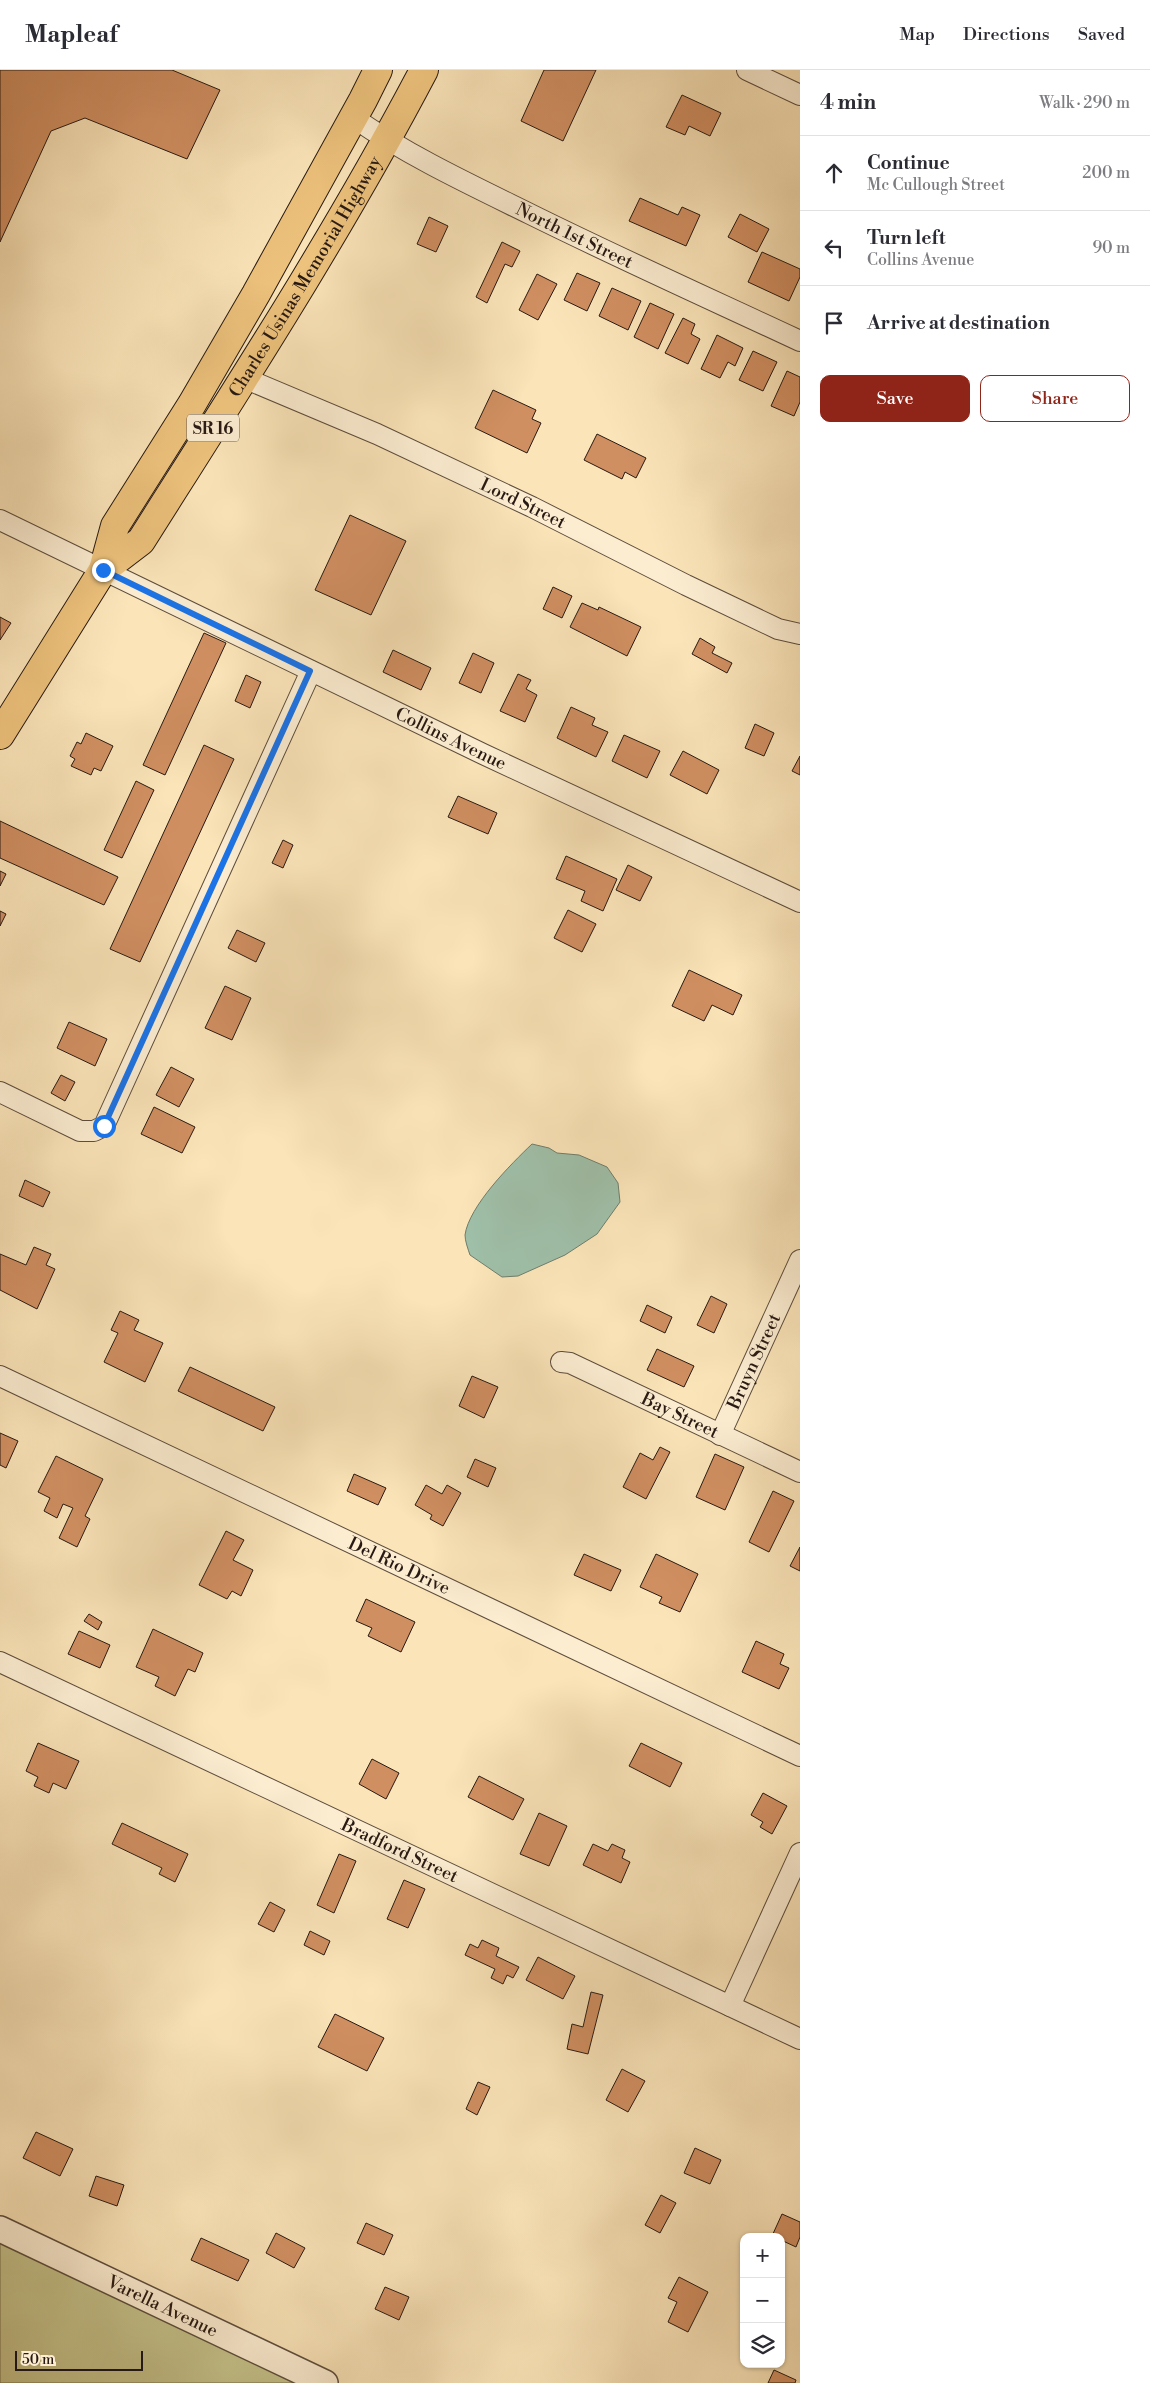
<!DOCTYPE html>
<html lang="en">
<head>
<meta charset="utf-8">
<style>
	:root { --surface:#fff; --page:#f2f2f3; --text:#2b2b33; --muted:#7c7c81; --line:#e1e1e2; --accent:#8f2418 }
	body { margin:0; font-family:"Libre Bodoni",serif; background:var(--page); color:var(--text) }
	.controls { position:absolute; right:15px; bottom:15px; display:grid; overflow:hidden; border-radius:10px; box-shadow:0 1px 4px #0004 }
	.controls button { width:45px; height:45px; display:grid; place-items:center; padding:0; border:0; border-bottom:1px solid var(--line); background:var(--surface); color:var(--text); font:25px sans-serif }
	.scale { position:absolute; left:15px; bottom:12px; width:128px; box-sizing:border-box; padding-left:5px; border:2px solid #271913; border-top:0; font-size:14px; line-height:18px; white-space:nowrap; color:#271913; -webkit-text-stroke:4px #fcedd1; paint-order:stroke }
	.stop { position:absolute; width:15px; height:15px; margin:-11px; border:4px solid #1a73e8; border-radius:50%; background:#fff }
	.stop.end { background:#1a73e8; border-color:#fff; box-shadow:0 1px 5px #0008 }
	.list { margin:0; padding:0; list-style:none }
	h2 { display:flex; justify-content:space-between; align-items:center; height:65px; margin:0; padding:0 20px; font-size:21px }
	h2 small { font-size:16px; font-weight:400; color:var(--muted) }
	.list li { display:grid; grid-template-columns:32px 1fr auto; gap:15px; align-items:center; box-sizing:border-box; height:75px; padding:0 20px; border-top:1px solid var(--line) }
	.list b { display:block; font-size:19px; white-space:nowrap }
	.list p { margin:0; font-size:16px; white-space:nowrap; color:var(--muted) }
	.list em { font-size:16px; font-style:normal; color:var(--muted) }
	.actions { display:flex; gap:10px; padding:15px 20px }
	.actions a { flex:1; padding:11px 0; border:1px solid var(--accent); border-radius:10px; text-align:center; font-size:18px; color:var(--accent) }
	.actions .main { background:var(--accent); color:#fff }
	.icon { flex:none; width:28px; height:28px; fill:none; stroke:currentColor; stroke-width:2; stroke-linecap:round; stroke-linejoin:round }
	.map { position:relative; flex:none; width:800px; height:2313px; overflow:hidden }
	header { display:flex; align-items:center; gap:30px; box-sizing:border-box; height:70px; padding:0 25px; background:var(--surface); border-bottom:1px solid var(--line) }
	header strong { font-size:24px }
	nav { display:flex; gap:28px; margin-inline-start:auto; font-size:18px }
	main { display:flex }
	aside { flex:1; background:var(--surface) }
	.map>svg:first-child { display:block }
	.green { fill:#c5c28a; stroke:#766e4e }
	.water { fill:#9fbfa8; stroke:#6f7d6c }
	.building { fill:#d08f61; stroke:#271913 }
	.lines { fill:none; stroke-linecap:round; stroke-linejoin:round }
	.minor-casing { stroke:#5c4c3c; stroke-width:22 }
	.tertiary-casing { stroke:#5c4c3c; stroke-width:28 }
	.trunk-casing { stroke:#271913; stroke-width:30 }
	.minor { stroke:#fcedd1; stroke-width:20 }
	.tertiary { stroke:#fcedd1; stroke-width:25 }
	.trunk { stroke:#edc27c; stroke-width:28 }
	.route { stroke:#1a73e8; stroke-width:6 }
	.labels { text-anchor:middle; stroke-width:4; stroke-linejoin:round; paint-order:stroke }
	.shield { fill:#fcedd1; stroke:#67594c; stroke-width:1 }
	.shield-label { font-size:16px; font-weight:bold; fill:#271913 }
	.street-label { font-size:18px; fill:#271913; stroke:#fcedd1 }
</style>
</head>
<body>
<header>
<strong>Mapleaf</strong>
<nav><a>Map</a><a>Directions</a><a>Saved</a></nav>
</header>
<main>
<div class="map">
<svg width="800" height="2313" viewBox="0 0 800 2313">
	<rect width="100%" height="100%" fill="#fae4b8"/>
	<filter id="stains"><feTurbulence type="fractalNoise" baseFrequency=".004" numOctaves="4"/><feColorMatrix values="0 0 0 0 .2 0 0 0 0 .09 0 0 0 0 .02 0 0 0 .5 -.17"/></filter>
	<radialGradient id="worn" r=".72"><stop offset=".6" stop-color="#630" stop-opacity="0"/><stop offset="1" stop-color="#630" stop-opacity=".3"/></radialGradient>
	<!-- green -->
	<path class="green" d="M0 2169 305 2313H0Z"/>
	<!-- water -->
	<path class="water" d="M532 1074 549 1078 557 1083 579 1085 607 1097 618 1113 620 1132 597 1164 565 1185 518 1206 502 1207 470 1185C468 1179 465 1171 465 1165 469 1136 511 1094 532 1074Z"/>
	<!-- building -->
	<path class="building" d="M0 0H172L220 20 187 89 85 48 51 61 0 172Z
		M544 0H596L563 71 521 51Z
		M682 25 721 43 710 66 689 56 685 65 666 57Z
		M640 128 678 145 682 137 700 145 686 176 629 151Z
		M740 144 769 159 757 182 728 167Z
		M429 147 448 156 436 182 417 174Z
		M502 172 520 181 512 197 505 194 487 233 476 227Z
		M762 182 800 199V207L789 231 748 212Z
		M577 203 600 213 587 241 564 230Z
		M537 204 557 214 538 250 519 240Z
		M612 218 641 231 628 260 599 246Z
		M650 233 674 244 658 279 634 267Z
		M683 248 695 254 691 264 700 269 688 294 665 283Z
		M717 265 743 278 735 296 728 292 720 308 701 299Z
		M753 281 777 292 763 321 739 310Z
		M787 301 800 307V332L794 346 771 336Z
		M493 320 536 340 532 349 541 353 527 383 475 358Z
		M597 364 646 388 636 408 625 402 622 409 584 390Z
		M350 445 406 471 371 545 315 520Z
		M553 517 572 526 562 548 543 539Z
		M582 533 598 540 599 537 641 557 627 586 570 557Z
		M0 547 11 553 0 570Z
		M204 563 226 573 165 705 143 695Z
		M700 568 715 577 712 583 732 593 727 603 692 584Z
		M393 580 431 598 421 620 383 602Z
		M473 583 494 593 481 623 459 613Z
		M518 604 531 610 526 619 537 625 525 652 500 641Z
		M246 605 261 612 250 638 235 631Z
		M571 637 595 648 592 655 608 662 596 687 557 668Z
		M755 654 774 663 764 686 745 678Z
		M86 663 113 676 101 701 94 698 91 705 71 696 75 689 70 686 77 672 81 674Z
		M624 665 660 681 647 708 612 691Z
		M204 675 234 689 140 892 110 879Z
		M683 681 719 700 707 724 670 705Z
		M800 686V705L792 701Z
		M136 711 154 720 122 788 104 780Z
		M458 726 497 743 488 764 448 747Z
		M0 751 118 807 104 835 0 788Z
		M283 770 293 775 283 798 272 793Z
		M566 786 617 809 603 841 581 831 585 821 556 809Z
		M628 795 652 807 640 831 616 820Z
		M0 801 6 804 0 816Z
		M568 840 596 854 582 882 554 868Z
		M0 841 6 844 0 856Z
		M237 860 265 873 256 892 228 878Z
		M689 900 742 925 733 945 712 935 704 951 672 936Z
		M225 916 251 928 232 970 205 958Z
		M69 952 107 969 95 996 57 978Z
		M171 997 194 1009 179 1037 156 1025Z
		M61 1005 75 1012 65 1031 51 1023Z
		M154 1037 195 1057 182 1083 141 1064Z
		M25 1110 50 1122 43 1137 19 1126Z
		M34 1177 51 1184 46 1195 55 1199 37 1239 0 1220V1184L26 1195Z
		M711 1226 727 1234 714 1263 697 1255Z
		M647 1235 672 1247 665 1263 640 1251Z
		M120 1241 139 1250 134 1260 163 1273 145 1312 104 1292 118 1263 111 1260Z
		M657 1279 694 1296 684 1317 647 1300Z
		M190 1297 275 1337 263 1361 178 1321Z
		M472 1306 498 1317 484 1348 459 1336Z
		M0 1363 18 1371 6 1398 0 1395Z
		M660 1377 670 1382 646 1429 623 1417 640 1383 653 1390Z
		M715 1384 744 1397 725 1440 696 1427Z
		M56 1386 103 1409 85 1446 90 1449 77 1477 59 1468 73 1438 63 1434 57 1448 44 1441 50 1428 38 1422Z
		M475 1389 496 1398 488 1417 467 1407Z
		M354 1404 386 1418 378 1435 347 1421Z
		M426 1415 442 1424 447 1415 461 1423 443 1456 430 1449 432 1445 415 1435Z
		M773 1421 794 1431 769 1482 749 1472Z
		M226 1461 244 1470 233 1490 253 1500 241 1526 232 1521 227 1529 199 1515Z
		M800 1477V1501L790 1496Z
		M584 1484 621 1500 611 1521 574 1505Z
		M656 1484 698 1504 680 1542 659 1533 662 1527 640 1517Z
		M366 1529 415 1552 401 1582 368 1566 372 1558 356 1551Z
		M89 1544 102 1552 98 1560 84 1551Z
		M153 1559 203 1583 195 1602 188 1599 175 1626 155 1616 159 1607 136 1597Z
		M79 1561 110 1575 100 1598 68 1584Z
		M756 1571 784 1584 780 1594 789 1598 779 1619 742 1602Z
		M38 1673 79 1691 66 1719 53 1713 49 1723 34 1716 38 1707 26 1701Z
		M641 1673 682 1693 670 1717 629 1696Z
		M372 1689 399 1703 386 1729 359 1714Z
		M479 1706 524 1729 513 1750 468 1727Z
		M763 1723 787 1736 772 1764 760 1757 763 1752 751 1745Z
		M539 1743 567 1756 549 1796 520 1784Z
		M122 1753 188 1784 175 1812 159 1804 162 1798 112 1774Z
		M593 1774 608 1781 612 1774 625 1780 622 1788 630 1792 621 1813 583 1795Z
		M339 1784 356 1791 334 1843 317 1835Z
		M404 1810 425 1819 408 1858 387 1849Z
		M270 1832 285 1840 274 1862 258 1854Z
		M310 1861 330 1871 324 1885 304 1875Z
		M482 1870 499 1878 496 1886 519 1897 513 1908 507 1905 503 1914 491 1908 495 1899 465 1885 470 1874 478 1878Z
		M538 1887 575 1906 563 1929 526 1910Z
		M591 1922 603 1925 588 1984 567 1979 572 1954 583 1957Z
		M335 1944 384 1968 367 2001 318 1977Z
		M622 1999 645 2011 628 2042 606 2030Z
		M478 2012 490 2017 477 2045 466 2039Z
		M36 2062 73 2079 60 2106 23 2088Z
		M695 2078 721 2090 710 2114 684 2103Z
		M96 2106 124 2115 117 2136 89 2126Z
		M661 2125 676 2133 660 2163 645 2155Z
		M782 2144 800 2152V2167L796 2177 781 2170V2167L772 2166Z
		M366 2153 393 2165 384 2185 357 2173Z
		M276 2163 305 2178 294 2198 266 2183Z
		M201 2168 249 2190 238 2211 191 2190Z
		M679 2207 708 2222 688 2262 668 2252 677 2232 668 2228Z
		M385 2217 409 2227 399 2250 375 2239Z
		M774 2300 796 2310 795 2313H768Z"/>
	<g class="lines">
		<defs>
			<g id="minor">
				<path d="M747 0 800 25"/>
				<path id="s1" d="M354 48C409 86 469 114 530 144 619 188 710 229 800 271"/>
				<path id="s2" d="M244 308 377 364 532 437 686 515 778 559 800 564"/>
				<path id="s3" d="M0 450 483 684 800 832"/>
				<path d="M0 1022 80 1061H94L104 1056 311 601"/>
				<path id="s4" d="M561 1292 570 1293 800 1402"/>
				<path id="s5" d="M0 1306 800 1686"/>
				<path id="s6" d="M720 1365 800 1190"/>
				<path id="s7" d="M0 1592 800 1969"/>
				<path d="M730 1936 800 1783"/>
			</g>
			<g id="tertiary">
				<path id="s8" d="M0 2159 325 2313"/>
			</g>
			<g id="trunk">
				<path id="s9" d="M103 500 141 471C239 316 339 162 424 0"/>
				<path d="M0 665 103 500 115 456 192 334 256 224 363 30 378 0"/>
			</g>
		</defs>
		<!-- minor casing -->
		<use href="#minor" class="minor-casing"/>
		<!-- tertiary casing -->
		<use href="#tertiary" class="tertiary-casing"/>
		<!-- trunk casing -->
		<use href="#trunk" class="trunk-casing"/>
		<!-- minor -->
		<use href="#minor" class="minor"/>
		<!-- tertiary -->
		<use href="#tertiary" class="tertiary"/>
		<!-- trunk -->
		<use href="#trunk" class="trunk"/>
	</g>
	<g class="lines">
		<!-- route -->
		<path class="route" d="M103 500 310 601 104 1056"/>
	</g>
	<g class="labels">
		<!-- shield labels -->
		<rect class="shield" x="187" y="344.5" width="52" height="27" rx="4"/>
		<g class="shield-label">
			<text x="213" y="364">SR 16</text>
		</g>
		<!-- street labels -->
		<g class="street-label">
			<text dy="6" stroke="none"><textPath href="#s1" startOffset="250">North 1st Street</textPath></text>
			<text dy="6" stroke="none"><textPath href="#s9" startOffset="359">Charles Usinas Memorial Highway</textPath></text>
			<text dy="6" stroke="none"><textPath href="#s2" startOffset="306">Lord Street</textPath></text>
			<text dy="6" stroke="none"><textPath href="#s3" startOffset="501">Collins Avenue</textPath></text>
			<text dy="6" stroke="none"><textPath href="#s6" startOffset="81">Bruyn Street</textPath></text>
			<text dy="6" stroke="none"><textPath href="#s4" startOffset="131">Bay Street</textPath></text>
			<text dy="6" stroke="none"><textPath href="#s5" startOffset="442">Del Rio Drive</textPath></text>
			<text dy="6" stroke="none"><textPath href="#s7" startOffset="442">Bradford Street</textPath></text>
			<text dy="6" stroke="none"><textPath href="#s8" startOffset="180">Varella Avenue</textPath></text>
		</g>
	</g>
	<rect width="100%" height="100%" filter="url(#stains)"/>
	<rect width="100%" height="100%" fill="url(#worn)"/>
</svg>
<div class="controls">
<button>+</button>
<button>−</button>
<button><svg class="icon" aria-label="layers" viewBox="0 0 24 24"><path d="M12 4l9 5-9 5-9-5zM3 14l9 5 9-5"/></svg></button>
</div>
<div class="scale">50 m</div>
<div class="stop" style="left:104px;top:1056px"></div>
<div class="stop end" style="left:103px;top:500px"></div>
</div>
<aside>
<h2>4 min<small>Walk · 290 m</small></h2>
<ul class="list">
<li><svg class="icon" aria-label="ahead" viewBox="0 0 24 24"><path d="M12 20V5M6 11l6-6 6 6"/></svg><div><b>Continue</b><p>Mc Cullough Street</p></div><em>200 m</em></li>
<li><svg class="icon" aria-label="left" viewBox="0 0 24 24"><path d="M17 20v-9H6M10 6l-5 5 5 5"/></svg><div><b>Turn left</b><p>Collins Avenue</p></div><em>90 m</em></li>
<li><svg class="icon" aria-label="arrive" viewBox="0 0 24 24"><path d="M6 21V4h12l-3 4 3 4H6"/></svg><div><b>Arrive at destination</b></div></li>
</ul>
<div class="actions"><a class="main">Save</a><a>Share</a></div>
</aside>
</main>
</body>
</html>
